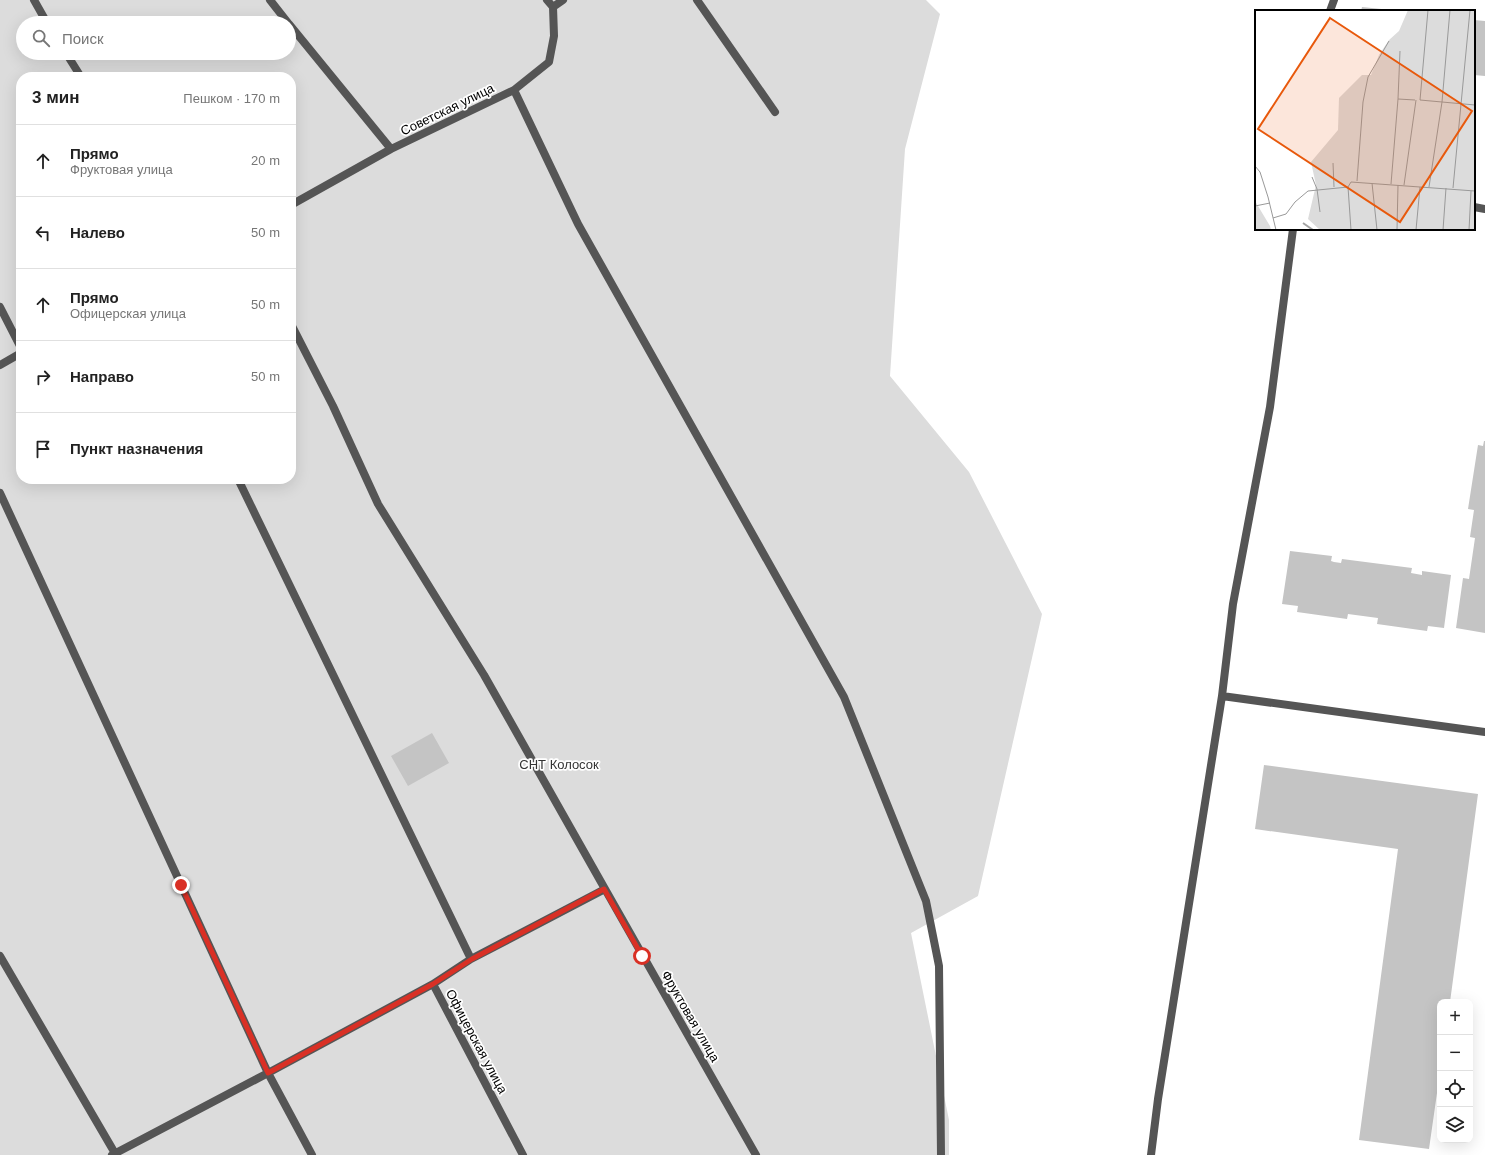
<!DOCTYPE html>
<html lang="ru">
<head>
<meta charset="utf-8">
<style>
	:root { --surface:#fff; --page:#f2f2f2; --text:#222; --muted:#767676; --line:#e0e0e0 }
	body { margin:0; font-family:Arial,sans-serif; background:var(--page); color:var(--text) }
	.controls { position:absolute; right:12px; bottom:12px; display:grid; overflow:hidden; border-radius:8px; box-shadow:0 4px 16px #0002 }
	.controls button { width:36px; height:36px; display:grid; place-items:center; padding:0; border:0; border-bottom:1px solid var(--line); background:var(--surface); color:var(--text); font:20px sans-serif }
	.stop { position:absolute; width:12px; height:12px; margin:-9px; border:3px solid #d93025; border-radius:50%; background:#fff }
	.stop.end { background:#d93025; border-color:#fff; box-shadow:0 1px 4px #0008 }
	.list { margin:0; padding:0; list-style:none }
	h2 { display:flex; justify-content:space-between; align-items:center; height:52px; margin:0; padding:0 16px; font-size:17px }
	h2 small { font-size:13px; font-weight:400; color:var(--muted) }
	.list li { display:grid; grid-template-columns:26px 1fr auto; gap:12px; align-items:center; box-sizing:border-box; height:72px; padding:0 16px; border-top:1px solid var(--line) }
	.list b { display:block; font-size:15px; white-space:nowrap }
	.list p { margin:0; font-size:13px; white-space:nowrap; color:var(--muted) }
	.list em { font-size:13px; font-style:normal; color:var(--muted) }
	.icon { flex:none; width:22px; height:22px; fill:none; stroke:currentColor; stroke-width:2; stroke-linecap:round; stroke-linejoin:round }
	.map { position:relative; flex:none; width:1485px; height:1155px; overflow:hidden }
	.search { position:absolute; background:var(--surface); box-shadow:0 4px 16px #0002; left:16px; top:16px; width:280px; height:44px; display:flex; align-items:center; gap:10px; box-sizing:border-box; padding:0 14px; border-radius:22px; color:var(--muted); font-size:15px }
	.panel { position:absolute; background:var(--surface); box-shadow:0 4px 16px #0002; left:16px; top:72px; width:280px; height:412px; border-radius:16px }
	.map>svg:first-child { display:block }
	.green { fill:#dcdcdc; fill-rule:evenodd }
	.building { fill:#c4c4c4 }
	.lines { fill:none; stroke-linecap:round; stroke-linejoin:round }
	.lane { stroke:#555; stroke-width:8 }
	.street { stroke:#555; stroke-width:8 }
	.route { stroke:#d93025; stroke-width:5 }
	.labels { text-anchor:middle; stroke-width:3.5; stroke-linejoin:round; paint-order:stroke }
	.street-label { font-size:13px; fill:#000; stroke:#fff }
	.park-label { font-size:13px; fill:#333; stroke:#fff }
	.inset-river { fill:none; stroke:#a3a3a3; stroke-width:2 }
	.inset-road { fill:none; stroke:#999; stroke-width:1 }
	.view { fill:#e8590c; fill-opacity:0.15; stroke:#e8590c; stroke-width:2 }
	.inset-edge { fill:none; stroke:#000; stroke-width:2 }
</style>
</head>
<body>
<div class="map">
<svg width="1485" height="1155" viewBox="0 0 1485 1155">
	<rect width="100%" height="100%" fill="#fff"/>
	<!-- green -->
	<path class="green" d="M0 0H926L940 14 905 149 890 376 969 472 1042 614 978 896 911 933 949 1120V1155H0ZM23 23H289V53H23ZM21 77H291V479H21Z"/>
	<!-- building -->
	<path class="building" d="M1362 7 1391 10V11H1361Z
		M1474 20 1485 21V76L1474 75Z
		M1484 441H1485V633L1456 628 1463 578 1469 579 1475 538 1470 537 1474 510 1468 509 1478 445 1483 446Z
		M1290 551 1332 556 1331 561 1334 562 1341 563 1342 559 1412 568 1411 573 1422 575V571L1451 575 1444 628 1428 626 1427 631 1377 624 1378 618 1348 614 1347 619 1297 612 1298 606 1282 604Z
		M432 733 449 763 408 786 391 756Z
		M1264 765 1478 794 1450 1002H1440V1072L1429 1149 1359 1140 1398 849 1255 829Z"/>
	<g class="lines">
		<!-- lane -->
		<path class="lane" d="M1330 11 1334 0
			M1474 207 1485 209
			M1222 696 1485 732
			M1151 1155 1158 1099 1222 696 1233 604 1270 407 1293 229"/>
		<!-- street -->
		<path class="street" d="M34 0 47 23
			M270 0 288 23
			M547 0 553 7
			M697 0 775 112
			M289 24 391 149
			M66 53 81 77
			M514 90 578 224 844 697 926 901 939 966 941 1155
			M291 205 391 149 514 90 549 62 554 36 553 7 563 0
			M0 307 21 348
			M291 324 333 406 378 504 484 675 605 889 471 959
			M0 365 21 353
			M238 479 471 959 433 984
			M0 493 268 1073 312 1155
			M605 889 756 1155
			M0 956 116 1155
			M112 1155 268 1073 433 984 523 1155"/>
	</g>
	<g class="lines">
		<!-- route -->
		<path class="route" d="M181 885 268 1073 433 984 472 959 604 889 642 956"/>
	</g>
	<g class="labels">
		<!-- street labels -->
		<g class="street-label">
			<text transform="translate(447 109) rotate(-26)" y="5">Советская улица</text>
			<text transform="translate(691 1016) rotate(60)" y="5">Фруктовая улица</text>
			<text transform="translate(477 1041) rotate(62)" y="5">Офицерская улица</text>
		</g>
		<!-- park labels -->
		<g class="park-label">
			<text x="559" y="769">СНТ Колосок</text>
		</g>
	</g>
	<!-- overview -->
	<g transform="translate(1255 10)">
		<rect width="220" height="220" fill="#fff"/>
		<path d="M153 0H220V220H65L53 209 61 175 56 152 83 120 84 88 107 65H116L124 45 134 30 144 21ZM0 191 15 216 16 220H0Z" fill="#dcdcdc"/>
		<path class="inset-river" d="M48 213 58 220"/>
		<path class="inset-road" d="M173 0 165 90 220 95M143 89 145 41M78 153 79 177M0 156 5 162 13 187 21 220M57 167 62 179 65 202M102 171 108 92 113 67 134 31M117 173 122 220M136 174 143 89 160 90M149 175 161 90M93 177 96 220M174 177 187 92 195 0M198 178 215 0M0 196 15 193M18 208 31 204 40 192 53 181 93 177 96 172 220 181M142 220 143 175M161 220 165 177M188 220 191 178M214 220 216 181"/>
		<path class="view" d="M75 8 217 101 145 212 3 119Z"/>
		<rect width="220" height="220" class="inset-edge"/>
	</g>
</svg>
<div class="controls">
<button>+</button>
<button>−</button>
<button><svg class="icon" aria-label="locate" viewBox="0 0 24 24"><circle cx="12" cy="12" r="6"/><path d="M12 2v4M12 18v4M2 12h4M18 12h4"/></svg></button>
<button><svg class="icon" aria-label="layers" viewBox="0 0 24 24"><path d="M12 4l9 5-9 5-9-5zM3 14l9 5 9-5"/></svg></button>
</div>
<div class="stop" style="left:642px;top:956px"></div>
<div class="stop end" style="left:181px;top:885px"></div>
<div class="search"><svg class="icon" aria-label="search" viewBox="0 0 24 24"><circle cx="10" cy="10" r="6"/><path d="M15 15l6 6"/></svg>Поиск</div>
<section class="panel">
<h2>3 мин<small>Пешком · 170 m</small></h2>
<ul class="list">
<li><svg class="icon" aria-label="ahead" viewBox="0 0 24 24"><path d="M12 20V5M6 11l6-6 6 6"/></svg><div><b>Прямо</b><p>Фруктовая улица</p></div><em>20 m</em></li>
<li><svg class="icon" aria-label="left" viewBox="0 0 24 24"><path d="M17 20v-9H6M10 6l-5 5 5 5"/></svg><div><b>Налево</b></div><em>50 m</em></li>
<li><svg class="icon" aria-label="ahead" viewBox="0 0 24 24"><path d="M12 20V5M6 11l6-6 6 6"/></svg><div><b>Прямо</b><p>Офицерская улица</p></div><em>50 m</em></li>
<li><svg class="icon" aria-label="right" viewBox="0 0 24 24"><path d="M7 20v-9h11M14 6l5 5-5 5"/></svg><div><b>Направо</b></div><em>50 m</em></li>
<li><svg class="icon" aria-label="arrive" viewBox="0 0 24 24"><path d="M6 21V4h12l-3 4 3 4H6"/></svg><div><b>Пункт назначения</b></div></li>
</ul>
</section>
</div>
</body>
</html>
